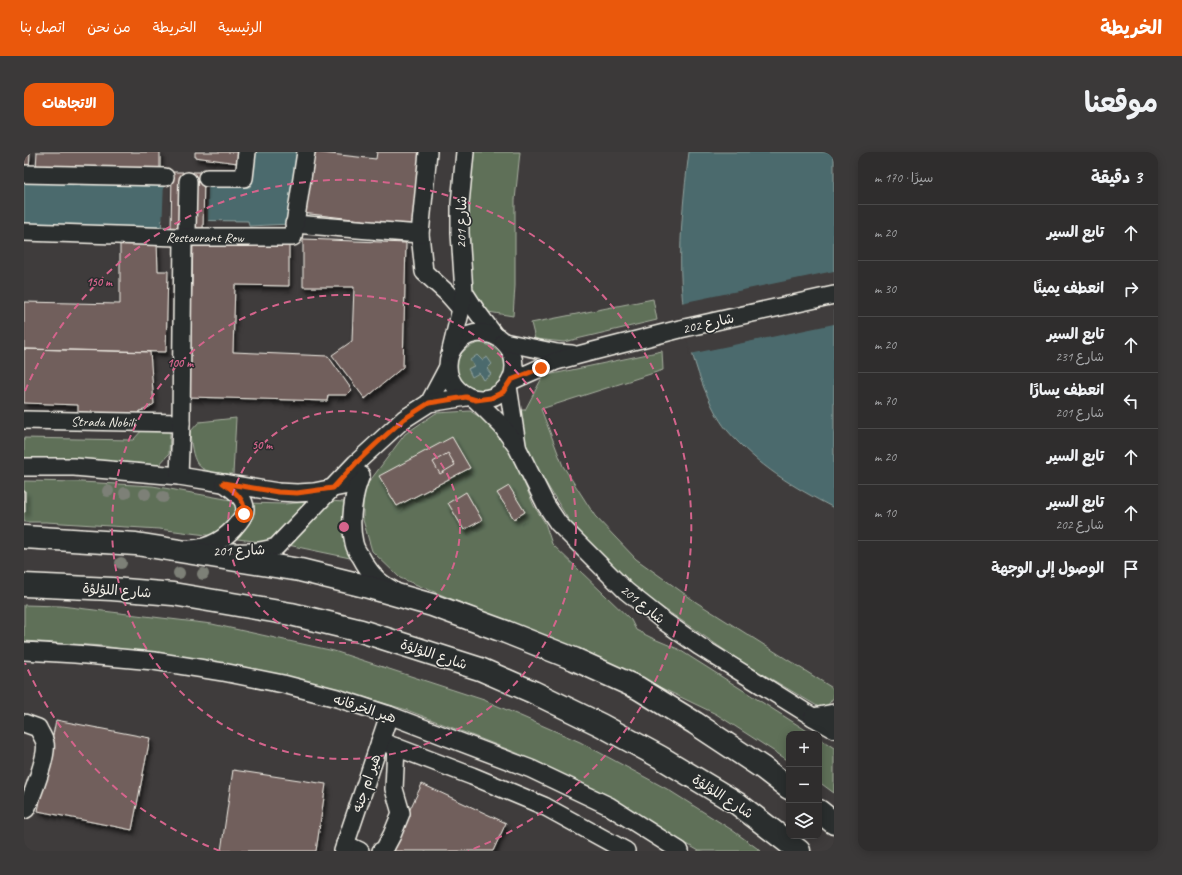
<!DOCTYPE html>
<html lang="ar">
<head>
<meta charset="utf-8">
<style>
	:root { --surface:#2f2d2d; --page:#3b3939; --text:#f1f3f6; --muted:#a7a8aa; --line:#4a4949; --accent:#ea580c }
	body { margin:0; font-family:Caveat,"Playpen Sans Arabic",sans-serif; background:var(--page); color:var(--text); direction:rtl }
	.controls { position:absolute; right:12px; bottom:12px; display:grid; overflow:hidden; border-radius:8px; box-shadow:0 2px 10px #0003 }
	.controls button { width:36px; height:36px; display:grid; place-items:center; padding:0; border:0; border-bottom:1px solid var(--line); background:var(--surface); color:var(--text); font:20px sans-serif }
	.stop { position:absolute; width:12px; height:12px; margin:-9px; border:3px solid #ea580c; border-radius:50%; background:#fff }
	.stop.end { background:#ea580c; border-color:#fff; box-shadow:0 1px 4px #0008 }
	.list { margin:0; padding:0; list-style:none }
	h2 { display:flex; justify-content:space-between; align-items:center; height:52px; margin:0; padding:0 16px; font-size:17px }
	h2 small { font-size:13px; font-weight:400; color:var(--muted) }
	.list li { display:grid; grid-template-columns:26px 1fr auto; gap:12px; align-items:center; box-sizing:border-box; height:56px; padding:0 16px; border-top:1px solid var(--line) }
	.list b { display:block; font-size:15px; white-space:nowrap }
	.list p { margin:0; font-size:13px; white-space:nowrap; color:var(--muted) }
	.list em { font-size:13px; font-style:normal; color:var(--muted) }
	.icon { flex:none; width:22px; height:22px; fill:none; stroke:currentColor; stroke-width:2; stroke-linecap:round; stroke-linejoin:round }
	.map { position:relative; flex:none; width:810px; height:699px; overflow:hidden; direction:ltr; border-radius:12px }
	header { display:flex; align-items:center; gap:24px; box-sizing:border-box; height:56px; padding:0 20px; background:var(--accent); color:#fff }
	header strong { font-size:19px }
	nav { display:flex; gap:22px; margin-inline-start:auto; font-size:14px }
	.intro { display:flex; align-items:center; justify-content:space-between; box-sizing:border-box; height:96px; padding:0 24px }
	h1 { margin:0; font-size:28px }
	.button { padding:10px 18px; border-radius:12px; background:var(--accent); color:#fff; font-size:14px; font-weight:700 }
	main { display:flex; gap:24px; padding:0 24px }
	aside { flex:1; background:var(--surface); border-radius:12px; box-shadow:0 2px 10px #0003 }
	.map>svg:first-child { display:block }
	.green { fill:#5e7059; stroke:#a9b0a0; fill-rule:evenodd }
	.water { fill:#4c6b6d; stroke:#8fa19e }
	.pier { fill:#3f3c3c }
	.building { fill:#715e5c; stroke:#f4f1e8; filter:url(#shadow) }
	.lines { fill:none; stroke-linecap:round; stroke-linejoin:round }
	.minor-casing { stroke:#f4f1e8; stroke-width:20 }
	.major-casing { stroke:#f4f1e8; stroke-width:25 }
	.minor { stroke:#2a2d2e; stroke-width:17 }
	.major { stroke:#2a2d2e; stroke-width:22 }
	.tree { fill:#7d8077 }
	.route { stroke:#ea580c; stroke-width:5 }
	.ring { fill:none; stroke:#d4648c; stroke-width:2; stroke-dasharray:7 5 }
	.labels { text-anchor:middle; stroke-width:3; stroke-linejoin:round; paint-order:stroke }
	.street-label { font-size:14px; fill:#f4f1e8; stroke:#2a2d2e }
	.centre { fill:#d4648c; stroke:#2a2d2e; stroke-width:2 }
	.ring-label { font-size:12px; text-anchor:middle; font-weight:bold; fill:#d4648c; stroke:#2a2d2e; stroke-width:3; stroke-linejoin:round; paint-order:stroke }
</style>
</head>
<body>
<header>
<strong>الخريطة</strong>
<nav><a>الرئيسية</a><a>الخريطة</a><a>من نحن</a><a>اتصل بنا</a></nav>
</header>
<div class="intro"><h1>موقعنا</h1><a class="button">الاتجاهات</a></div>
<main>
<aside>
<h2>3 دقيقة<small>سيرًا · 170 m</small></h2>
<ul class="list">
<li><svg class="icon" aria-label="ahead" viewBox="0 0 24 24"><path d="M12 20V5M6 11l6-6 6 6"/></svg><div><b>تابع السير</b></div><em>20 m</em></li>
<li><svg class="icon" aria-label="right" viewBox="0 0 24 24"><path d="M7 20v-9h11M14 6l5 5-5 5"/></svg><div><b>انعطف يمينًا</b></div><em>30 m</em></li>
<li><svg class="icon" aria-label="ahead" viewBox="0 0 24 24"><path d="M12 20V5M6 11l6-6 6 6"/></svg><div><b>تابع السير</b><p>شارع 231</p></div><em>20 m</em></li>
<li><svg class="icon" aria-label="left" viewBox="0 0 24 24"><path d="M17 20v-9H6M10 6l-5 5 5 5"/></svg><div><b>انعطف يسارًا</b><p>شارع 201</p></div><em>70 m</em></li>
<li><svg class="icon" aria-label="ahead" viewBox="0 0 24 24"><path d="M12 20V5M6 11l6-6 6 6"/></svg><div><b>تابع السير</b></div><em>20 m</em></li>
<li><svg class="icon" aria-label="ahead" viewBox="0 0 24 24"><path d="M12 20V5M6 11l6-6 6 6"/></svg><div><b>تابع السير</b><p>شارع 202</p></div><em>10 m</em></li>
<li><svg class="icon" aria-label="arrive" viewBox="0 0 24 24"><path d="M6 21V4h12l-3 4 3 4H6"/></svg><div><b>الوصول إلى الوجهة</b></div></li>
</ul>
</aside>
<div class="map">
<svg width="810" height="699" viewBox="0 0 810 699">
	<defs>
		<filter id="shadow"><feDropShadow dx="2.5" dy="4.5" stdDeviation="2" flood-color="#0009"/></filter>
	</defs>
	<rect width="100%" height="100%" fill="#3f3c3c"/>
	<filter id="ink" filterUnits="userSpaceOnUse"><feTurbulence type="fractalNoise" baseFrequency=".025" numOctaves="2"/><feDisplacementMap in="SourceGraphic" scale="8" xChannelSelector="R" yChannelSelector="G"/><feConvolveMatrix kernelMatrix="1 2 1 2 8 2 1 2 1" color-interpolation-filters="sRGB"/></filter>
	<g filter="url(#ink)">
		<!-- green -->
		<path class="green" d="M446 0H496L491 48V134L489 164 458 159 442 136Z
			M629 147 633 168 540 190 511 187 507 171Z
			M455 191C474 193 488 208 478 227 475 232 471 235 466 237 437 250 414 202 455 191ZM458 209 463 217 459 228 455 221 444 217Z
			M638 199 639 218 517 257 539 314 571 364 612 407 672 450 810 537V545L800 558 715 508 607 434 546 370 509 310 497 281 496 258H501L519 224Z
			M446 259 464 270 482 289 510 354 521 371 528 392 607 468 612 478 628 486 654 497 788 582H765V609L692 562 583 510 376 426 348 399 339 368V338L381 282 412 261Z
			M212 266 209 322C174 321 169 316 166 280L175 270Z
			M120 276 146 278 145 302 133 315 0 310V286L109 288Z
			M0 329 57 330 129 334 224 351 260 352 284 350 245 391 135 377 22 370H0Z
			M304 349 321 350 326 406 264 393Z
			M0 453 37 454 188 472 310 499 460 548 556 590 643 637 708 678 737 699H675L580 645 493 601 383 558 302 534 80 494 0 489Z
			M795 586 810 596V641L795 630Z"/>
		<!-- water -->
		<path class="water" d="M231 0H275L267 72 225 74 224 69 138 68 137 76 0 73V28L226 35Z
			M665 0H810V356C768 334 735 315 703 278 693 266 686 250 680 236 648 158 655 81 665 0Z
			M453 203 458 208 463 205 468 212 463 217 467 222 459 228 455 221 448 225 444 217 450 214 446 208Z"/>
		<!-- pier -->
		<path class="pier" d="M140 30 184 32V71L140 70 139 77 138 78Z
			M810 119V172L666 202 657 151Z"/>
		<!-- building -->
		<path class="building" d="M0 0H6L5 19H0Z
			M13 0H136V21L12 16Z
			M171 0H215L213 11 171 5Z
			M288 0 352 7 353 0H398L388 74 278 61Z
			M148 20H159L158 80H147Z
			M169 20H180L179 80H167Z
			M279 87 382 91 379 215 341 247 308 203 328 189 330 135H279Z
			M96 88 133 90 134 119H144L142 200 0 197V150L96 152Z
			M169 90 265 92V134L211 133 209 200 304 204 328 238 323 243H304L303 249 165 245Z
			M0 197 126 200 130 252 120 258 115 259V264L54 260V253L0 251Z
			M428 285 446 316 373 354 355 324Z
			M424 301 431 313 416 322 409 310Z
			M485 334 501 360 490 367 473 341Z
			M0 339H1V360H0Z
			M442 340 458 368 440 378 424 351Z
			M32 568 126 586 108 678 14 659Z
			M209 618 302 632 292 699H197Z
			M398 632 482 671 469 699H366Z"/>
		<g class="lines">
			<defs>
				<g id="minor">
					<path d="M404 0 396 82 400 120 422 140 437 157"/>
					<path d="M0 22 141 25"/>
					<path d="M183 26H220L223 0"/>
					<path d="M270 72 396 82"/>
					<path d="M163 77 164 29"/>
					<path id="s1" d="M0 80 153 85H269L282 0"/>
					<path d="M440 140 451 157 471 184"/>
					<circle cx="457" cy="214" r="33"/>
					<path d="M480 190 533 201 548 202"/>
					<path d="M427 198 437 157 440 140 436 81V52L441 0"/>
					<path d="M487 229 532 209 558 202 656 177 810 143"/>
					<path d="M484 234 493 293"/>
					<path d="M452 248 478 274 493 295 522 353 534 371 602 439 641 470 675 494 789 565"/>
					<path d="M405 251 423 217"/>
					<path id="s2" d="M0 268 157 271"/>
					<path d="M0 315H50L155 324 254 340 273 341 290 340 334 331"/>
					<path d="M337 323C329 342 325 371 330 391 331 396 334 401 337 405 345 420 353 430 369 438"/>
					<path d="M155 324 157 271 159 85"/>
					<path d="M166 397C186 396 202 387 214 371 217 367 221 363 221 357 221 345 209 338 200 331"/>
					<path d="M208 400C223 401 238 400 252 395L332 311 380 267 405 251 442 245"/>
					<path d="M0 499 51 502 130 509 199 520 259 532 313 546 365 563 507 617 585 654 656 699"/>
					<path d="M810 561 789 565 810 577"/>
					<path d="M0 571 14 576C16 581 20 586 21 591 24 603 8 644 2 657L0 658"/>
					<path d="M356 589 448 624 520 654 602 699"/>
					<path d="M321 692 336 699"/>
					<path d="M319 699 365 563"/>
					<path d="M357 699 360 698 368 683 377 661 370 637 372 595"/>
				</g>
				<path id="major" d="M0 385 112 392 276 418 341 434 408 453 482 480 550 507 614 536 671 571 739 616 765 636
					M0 433 88 437 149 442 267 462 337 479 456 517 509 540 577 573 636 605 714 652 775 699
					M795 659 810 671"/>
			</defs>
			<!-- minor casing -->
			<use href="#minor" class="minor-casing"/>
			<!-- major casing -->
			<use href="#major" class="major-casing"/>
			<!-- minor -->
			<use href="#minor" class="minor"/>
			<!-- major -->
			<use href="#major" class="major"/>
		</g>
		<!-- trees -->
		<g class="tree">
			<circle cx="84" cy="339" r="6"/>
			<circle cx="101" cy="341" r="6"/>
			<circle cx="121" cy="342" r="6"/>
			<circle cx="139" cy="345" r="6"/>
			<circle cx="97" cy="411" r="6"/>
			<circle cx="155" cy="421" r="6"/>
			<circle cx="179" cy="422" r="6"/>
		</g>
	</g>
	<g class="lines" filter="url(#ink)">
		<!-- route -->
		<path class="route" d="M220 362C222 347 210 339 199 331L254 340 273 341 309 336 332 311 352 292 380 267 405 251 442 245 452 248 467 246 479 240 487 228 517 216"/>
	</g>
	<!-- distance rings -->
	<g class="ring">
		<circle cx="320" cy="375" r="116"/>
		<circle cx="320" cy="375" r="232"/>
		<path d="M196 699A347 347 0 0 1 1 511M1 239A347 347 0 1 1 444 699"/>
	</g>
	<g class="labels">
		<!-- street labels -->
		<g class="street-label">
			<text transform="translate(437 70) rotate(-89)" y="5">شارع 201</text>
			<text dy="5" stroke="none"><textPath href="#s1" startOffset="181">Restaurant Row</textPath></text>
			<text transform="translate(684 171) rotate(-13)" y="5">شارع 202</text>
			<text dy="5" stroke="none"><textPath href="#s2" startOffset="79">Strada Nobili</textPath></text>
			<text transform="translate(215 398) rotate(-2)" y="5">شارع 201</text>
			<text transform="translate(93 438) rotate(4)" y="5">شارع اللؤلؤة</text>
			<text transform="translate(619 452) rotate(39)" y="5">شارع 201</text>
			<text transform="translate(410 502) rotate(18)" y="5">شارع اللؤلؤة</text>
			<text transform="translate(341 556) rotate(18)" y="5">هير الخرقانه</text>
			<text transform="translate(342 631) rotate(-71)" y="5">هير ام جنه</text>
			<text transform="translate(699 644) rotate(33)" y="5">شارع اللؤلؤة</text>
		</g>
	</g>
	<circle cx="320" cy="375" r="6" class="centre"/>
	<g class="ring-label">
		<text x="75" y="134">150 m</text>
		<text x="156" y="215">100 m</text>
		<text x="238" y="297">50 m</text>
	</g>
</svg>
<div class="controls">
<button>+</button>
<button>−</button>
<button><svg class="icon" aria-label="layers" viewBox="0 0 24 24"><path d="M12 4l9 5-9 5-9-5zM3 14l9 5 9-5"/></svg></button>
</div>
<div class="stop" style="left:220px;top:362px"></div>
<div class="stop end" style="left:517px;top:216px"></div>
</div>
</main>
</body>
</html>
